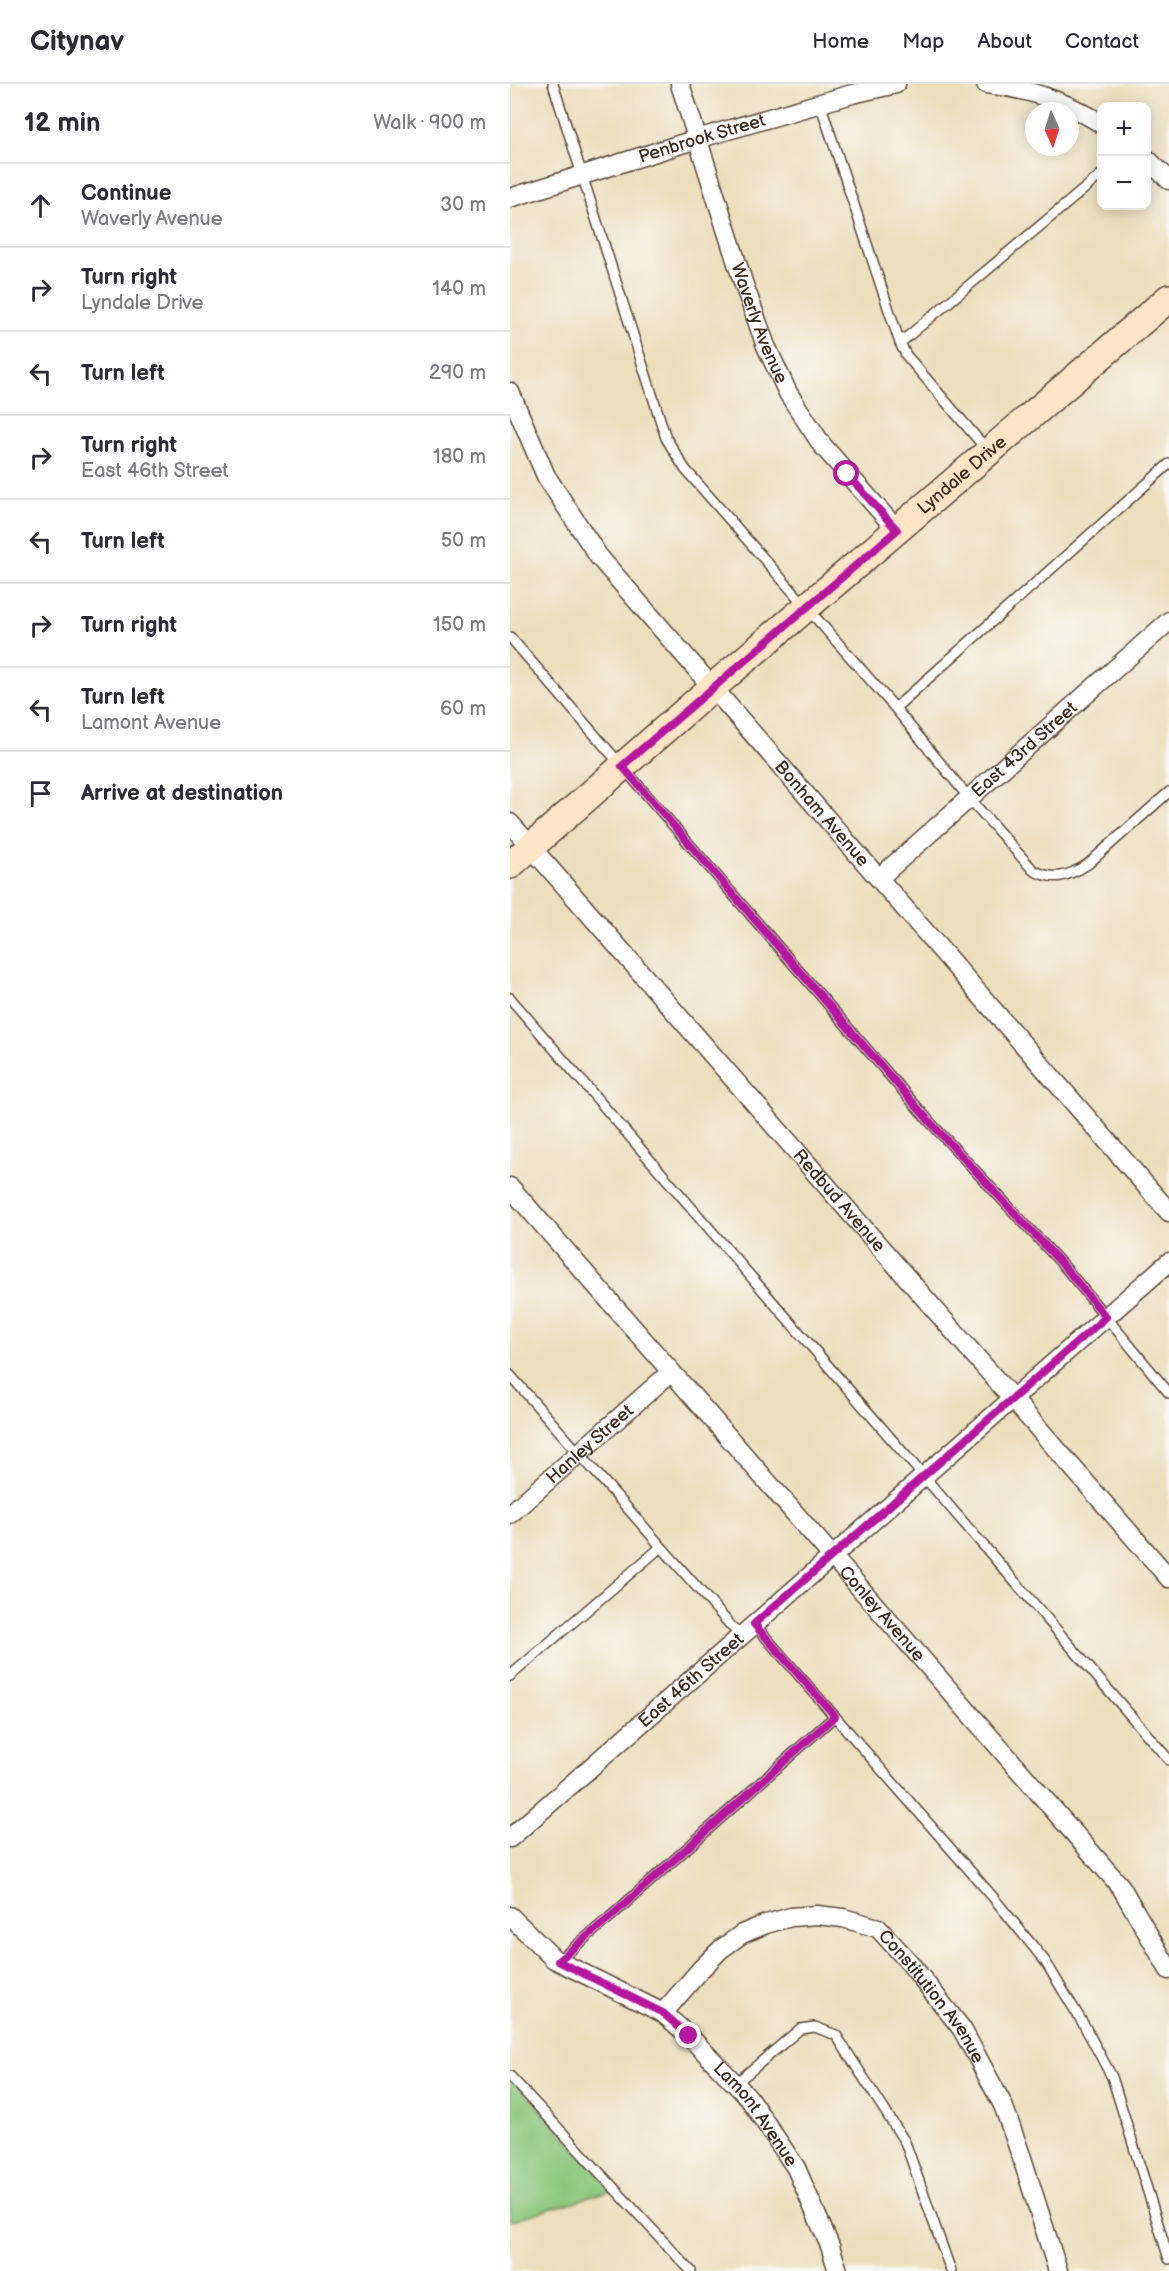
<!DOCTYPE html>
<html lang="en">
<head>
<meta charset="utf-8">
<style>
	:root { --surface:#fff; --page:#f2f2f3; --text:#2b2b33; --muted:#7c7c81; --line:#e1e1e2 }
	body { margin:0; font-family:"Balsamiq Sans",sans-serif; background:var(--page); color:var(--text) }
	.controls { position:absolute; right:18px; top:18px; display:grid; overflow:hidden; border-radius:12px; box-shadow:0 3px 15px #0003 }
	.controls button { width:54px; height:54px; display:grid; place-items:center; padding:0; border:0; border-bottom:2px solid var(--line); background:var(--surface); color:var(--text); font:30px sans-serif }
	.compass { position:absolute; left:515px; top:18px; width:54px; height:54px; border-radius:50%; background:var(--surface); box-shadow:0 3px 15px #0003; rotate:177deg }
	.stop { position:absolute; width:18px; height:18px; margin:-14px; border:4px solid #b5179e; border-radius:50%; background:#fff }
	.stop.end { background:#b5179e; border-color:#fff; box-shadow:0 2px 6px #0008 }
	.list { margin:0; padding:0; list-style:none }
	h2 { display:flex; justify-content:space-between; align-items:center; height:78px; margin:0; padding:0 24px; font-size:26px }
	h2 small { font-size:20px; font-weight:400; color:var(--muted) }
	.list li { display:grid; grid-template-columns:39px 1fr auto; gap:18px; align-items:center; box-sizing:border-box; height:84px; padding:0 24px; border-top:2px solid var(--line) }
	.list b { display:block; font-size:22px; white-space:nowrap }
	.list p { margin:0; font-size:20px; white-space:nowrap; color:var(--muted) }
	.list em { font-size:20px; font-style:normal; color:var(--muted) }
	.icon { flex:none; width:33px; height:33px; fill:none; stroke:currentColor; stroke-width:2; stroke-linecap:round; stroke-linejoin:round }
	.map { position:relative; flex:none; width:659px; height:2187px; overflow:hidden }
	header { display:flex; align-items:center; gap:36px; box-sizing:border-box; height:84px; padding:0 30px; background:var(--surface); border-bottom:2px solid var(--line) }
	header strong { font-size:28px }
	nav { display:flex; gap:33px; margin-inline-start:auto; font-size:21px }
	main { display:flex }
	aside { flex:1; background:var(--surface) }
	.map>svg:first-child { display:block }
	.green { fill:#8ac77c; stroke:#62784d; stroke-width:1.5 }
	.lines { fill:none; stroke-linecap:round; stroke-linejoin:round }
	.lane-casing { stroke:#564536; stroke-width:12 }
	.street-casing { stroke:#564536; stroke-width:21 }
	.secondary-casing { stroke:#564536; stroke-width:30 }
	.lane { stroke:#fff; stroke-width:9 }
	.street { stroke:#fff; stroke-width:18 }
	.secondary { stroke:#ffe4c6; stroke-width:27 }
	.route { stroke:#b5179e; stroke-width:8 }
	.labels { text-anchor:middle; stroke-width:6; stroke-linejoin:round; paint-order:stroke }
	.street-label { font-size:18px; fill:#3b2a1e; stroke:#f6f6f2 }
</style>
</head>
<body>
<header>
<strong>Citynav</strong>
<nav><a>Home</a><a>Map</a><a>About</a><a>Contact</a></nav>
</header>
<main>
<aside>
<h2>12 min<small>Walk · 900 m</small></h2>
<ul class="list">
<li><svg class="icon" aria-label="ahead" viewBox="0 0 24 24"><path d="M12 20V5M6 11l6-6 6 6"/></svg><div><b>Continue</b><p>Waverly Avenue</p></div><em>30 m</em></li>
<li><svg class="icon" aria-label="right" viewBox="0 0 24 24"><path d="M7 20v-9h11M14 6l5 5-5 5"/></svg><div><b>Turn right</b><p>Lyndale Drive</p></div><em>140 m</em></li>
<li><svg class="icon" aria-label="left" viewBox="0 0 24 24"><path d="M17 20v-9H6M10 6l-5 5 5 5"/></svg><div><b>Turn left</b></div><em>290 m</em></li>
<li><svg class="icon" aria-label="right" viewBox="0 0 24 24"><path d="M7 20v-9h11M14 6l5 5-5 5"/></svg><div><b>Turn right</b><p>East 46th Street</p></div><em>180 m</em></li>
<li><svg class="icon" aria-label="left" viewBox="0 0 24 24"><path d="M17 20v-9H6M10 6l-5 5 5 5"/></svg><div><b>Turn left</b></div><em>50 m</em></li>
<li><svg class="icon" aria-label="right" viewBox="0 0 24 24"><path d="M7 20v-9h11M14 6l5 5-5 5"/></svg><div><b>Turn right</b></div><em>150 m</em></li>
<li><svg class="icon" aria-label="left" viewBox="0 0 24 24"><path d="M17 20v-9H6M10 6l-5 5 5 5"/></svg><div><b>Turn left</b><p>Lamont Avenue</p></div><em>60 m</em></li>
<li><svg class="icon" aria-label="arrive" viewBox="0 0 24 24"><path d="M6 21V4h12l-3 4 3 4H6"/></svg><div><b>Arrive at destination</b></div></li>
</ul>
</aside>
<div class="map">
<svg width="659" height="2187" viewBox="0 0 659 2187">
	<rect width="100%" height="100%" fill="#f6f6f2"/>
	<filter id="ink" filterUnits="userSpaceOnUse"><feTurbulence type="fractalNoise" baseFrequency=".0167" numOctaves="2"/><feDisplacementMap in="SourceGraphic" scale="12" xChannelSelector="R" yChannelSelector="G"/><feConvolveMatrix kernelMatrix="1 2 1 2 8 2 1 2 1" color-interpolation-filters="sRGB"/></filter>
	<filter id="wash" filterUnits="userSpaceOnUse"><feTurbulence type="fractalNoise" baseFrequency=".008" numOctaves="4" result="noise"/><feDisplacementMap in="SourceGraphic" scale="24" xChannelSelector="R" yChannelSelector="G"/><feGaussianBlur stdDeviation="1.35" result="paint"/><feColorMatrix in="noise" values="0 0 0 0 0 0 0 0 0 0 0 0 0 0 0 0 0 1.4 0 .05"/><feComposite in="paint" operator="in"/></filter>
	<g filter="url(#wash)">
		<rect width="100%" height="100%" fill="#ecdfbc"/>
		<!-- green -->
		<path class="green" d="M0 1992 103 2106 0 2137Z"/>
	</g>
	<g filter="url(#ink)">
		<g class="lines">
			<defs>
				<path id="lane" d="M43 0 156 354 175 385 385 624 459 714 523 786C544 798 559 792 578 780L659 708
					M310 19 390 259 396 271 477 366
					M390 259 592 90
					M0 553 419 1037 553 1181 659 1309
					M385 624 659 380
					M0 914 659 1676
					M0 1291 230 1552
					M244 1540 482 1812 535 1877 574 1941 602 1993 659 2175
					M0 1592 151 1463
					M48 1877 99 1834 325 1632
					M0 1992 181 2187
					M225 2000 290 1945 305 1943 326 1951 395 2058 441 2187"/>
				<g id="street">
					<path id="s1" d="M170 0 233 198 256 262 278 309 312 361 387 446"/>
					<path d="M476 0C516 4 557 18 592 40"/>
					<path d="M636 74 659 96"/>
					<path id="s2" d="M0 114 187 55 342 10 386 0"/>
					<path id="s3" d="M0 308 36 392 89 473 659 1128"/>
					<path id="s4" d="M0 739 659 1494"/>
					<path id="s5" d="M369 794 659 537"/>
					<path id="s6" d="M0 1103 611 1803 659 1886"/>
					<path id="s7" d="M0 1430 161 1288"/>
					<path id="s8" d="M0 1754 659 1178"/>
					<path id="s9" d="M0 1832 44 1875 153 1929 179 1952 238 2013 286 2084 320 2162 328 2187"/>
					<path id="s10" d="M153 1929 192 1884 211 1865 232 1850 256 1840 281 1833 307 1831 333 1834 368 1844 399 1878 452 1945 493 2021 512 2074 548 2187"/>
				</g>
				<g id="secondary">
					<path id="s11" d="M0 781 203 603 659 214"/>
				</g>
			</defs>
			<!-- lane casing -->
			<use href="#lane" class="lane-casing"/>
			<!-- street casing -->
			<use href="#street" class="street-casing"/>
			<!-- secondary casing -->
			<use href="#secondary" class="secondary-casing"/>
			<!-- lane -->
			<use href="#lane" class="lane"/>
			<!-- street -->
			<use href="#street" class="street"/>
			<!-- secondary -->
			<use href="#secondary" class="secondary"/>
		</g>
	</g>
	<g class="lines" filter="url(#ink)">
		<!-- route -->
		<path class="route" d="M179 1952 153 1929 48 1877 99 1834 325 1632 244 1540 596 1233 553 1181 419 1037 112 682 387 446 337 390"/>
	</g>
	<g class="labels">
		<!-- street labels -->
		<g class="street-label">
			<text dy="6" stroke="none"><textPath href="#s2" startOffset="201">Penbrook Street</textPath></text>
			<text dy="6" stroke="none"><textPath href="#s1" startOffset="252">Waverly Avenue</textPath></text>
			<text dy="6" stroke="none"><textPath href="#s11" startOffset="597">Lyndale Drive</textPath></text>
			<text dy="6" stroke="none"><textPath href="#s5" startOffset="194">East 43rd Street</textPath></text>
			<text dy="6" stroke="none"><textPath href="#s3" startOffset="528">Bonham Avenue</textPath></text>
			<text dy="6" stroke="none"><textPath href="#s4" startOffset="501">Redbud Avenue</textPath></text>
			<text dy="6" stroke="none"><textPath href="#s7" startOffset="106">Hanley Street</textPath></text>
			<text dy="6" stroke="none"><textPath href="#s6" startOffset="566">Conley Avenue</textPath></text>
			<text dy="6" stroke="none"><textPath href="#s8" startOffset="240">East 46th Street</textPath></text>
			<text dy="6" stroke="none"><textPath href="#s10" startOffset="340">Constitution Avenue</textPath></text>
			<text dy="6" stroke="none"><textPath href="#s9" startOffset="321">Lamont Avenue</textPath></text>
		</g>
	</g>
</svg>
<div class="controls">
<button>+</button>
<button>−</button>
</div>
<svg class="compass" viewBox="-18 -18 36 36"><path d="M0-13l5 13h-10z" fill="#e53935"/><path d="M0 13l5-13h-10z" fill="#7c7c81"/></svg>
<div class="stop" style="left:337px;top:390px"></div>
<div class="stop end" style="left:179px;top:1952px"></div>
</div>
</main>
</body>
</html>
